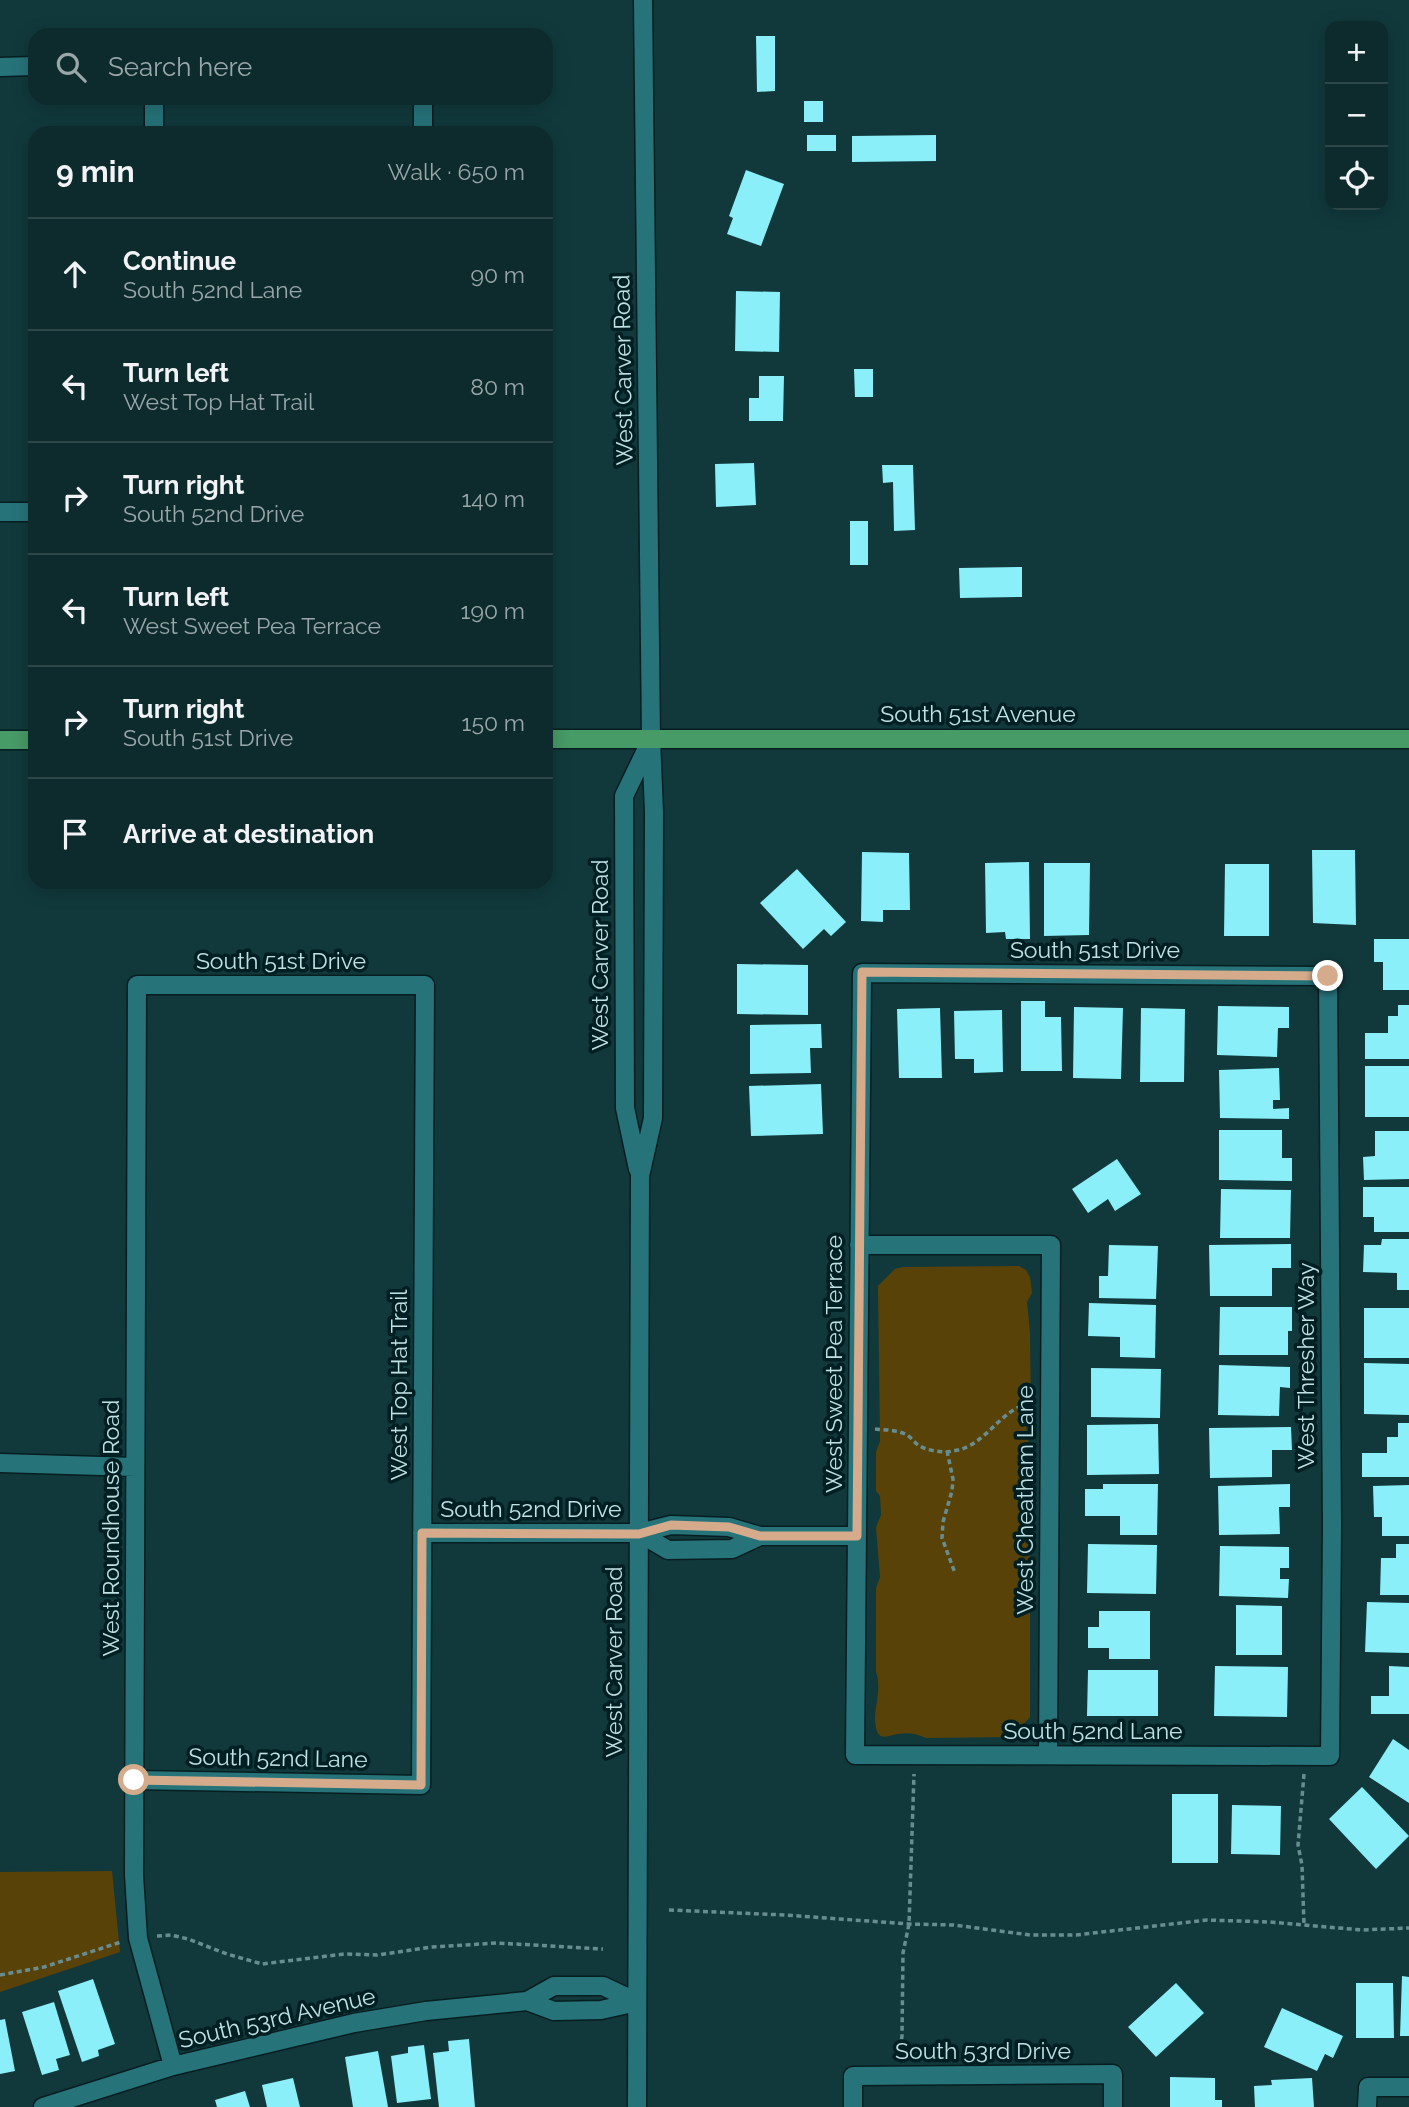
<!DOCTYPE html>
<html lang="en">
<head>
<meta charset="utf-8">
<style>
	:root { --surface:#0d2b2d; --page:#163335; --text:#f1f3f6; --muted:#9aa7aa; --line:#2d4749 }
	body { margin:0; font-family:Raleway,sans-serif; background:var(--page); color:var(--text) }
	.controls { position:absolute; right:21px; top:21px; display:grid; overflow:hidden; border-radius:14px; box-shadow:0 4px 18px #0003 }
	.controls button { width:63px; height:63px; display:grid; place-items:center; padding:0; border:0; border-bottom:2px solid var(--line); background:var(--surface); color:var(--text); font:35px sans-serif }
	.stop { position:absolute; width:21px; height:21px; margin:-16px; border:5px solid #d6ab8b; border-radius:50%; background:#fff }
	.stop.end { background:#d6ab8b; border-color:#fff; box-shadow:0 2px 7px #0008 }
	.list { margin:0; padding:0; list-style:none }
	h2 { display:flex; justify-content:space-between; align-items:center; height:91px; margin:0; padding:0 28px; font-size:30px }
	h2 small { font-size:23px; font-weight:400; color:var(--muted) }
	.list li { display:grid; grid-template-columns:46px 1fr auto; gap:21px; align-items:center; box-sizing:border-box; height:112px; padding:0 28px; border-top:2px solid var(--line) }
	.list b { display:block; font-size:26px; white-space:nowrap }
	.list p { margin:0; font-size:23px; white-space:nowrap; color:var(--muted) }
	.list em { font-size:23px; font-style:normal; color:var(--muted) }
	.icon { flex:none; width:38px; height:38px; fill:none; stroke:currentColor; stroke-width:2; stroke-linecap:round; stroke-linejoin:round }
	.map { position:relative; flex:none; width:1409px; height:2107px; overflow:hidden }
	.search { position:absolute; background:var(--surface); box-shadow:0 4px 18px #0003; left:28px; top:28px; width:525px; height:77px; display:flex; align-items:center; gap:18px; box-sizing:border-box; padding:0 24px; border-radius:21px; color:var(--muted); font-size:26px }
	.panel { position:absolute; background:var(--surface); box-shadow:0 4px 18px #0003; left:28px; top:126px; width:525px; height:763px; border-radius:21px }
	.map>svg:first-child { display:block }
	.park { fill:#594208 }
	.building { fill:#8aeff9 }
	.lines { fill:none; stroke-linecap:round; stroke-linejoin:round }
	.street-casing { stroke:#071e20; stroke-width:21 }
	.secondary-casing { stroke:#071e20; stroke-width:21 }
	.primary-casing { stroke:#071e20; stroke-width:21 }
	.path { stroke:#688d90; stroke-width:3.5; stroke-dasharray:5 3.5; stroke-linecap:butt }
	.street { stroke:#27737a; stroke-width:18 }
	.secondary { stroke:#27737a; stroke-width:18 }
	.primary { stroke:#479b67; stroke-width:18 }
	.route { stroke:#d6ab8b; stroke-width:9 }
	.labels { text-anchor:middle; stroke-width:7; stroke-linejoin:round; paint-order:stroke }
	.street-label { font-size:23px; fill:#bee1e4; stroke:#001f22 }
</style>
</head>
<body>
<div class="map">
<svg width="1409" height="2107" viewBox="0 0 1409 2107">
	<rect width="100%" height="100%" fill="#11393c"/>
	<!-- park -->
	<path class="park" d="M1019 1266 1026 1270 1030 1277 1032 1293 1027 1302 1030 1333 1031 1409C1024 1421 1026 1434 1030 1447V1717L1012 1737 926 1738C917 1734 908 1732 898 1734 889 1735 879 1742 876 1728 872 1708 883 1692 876 1672V1588L880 1577 876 1527 881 1515 880 1496 876 1491V1452L880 1441 878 1286 895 1269 903 1267Z
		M112 1871 120 1952 0 1992V1872Z"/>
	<!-- building -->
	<path class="building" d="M756 36H775V91L757 92Z
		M804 101H823V122H804Z
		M807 135H836V151H807Z
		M936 135V161L852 162V136Z
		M746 170 784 184 761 246 727 234 733 218 729 216Z
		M736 291 780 292 779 352 735 351Z
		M854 369H873V397H855Z
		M759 376H784L783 421H749V398H759Z
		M754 463 756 505 716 507 715 464Z
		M882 465H913L915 530 894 531 893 482 883 483Z
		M850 521H868V565H850Z
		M1022 567V597L960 598 959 568Z
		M1312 850H1355L1356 925 1313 923Z
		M862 852 909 853 910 910H883V922L861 921Z
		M1029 862 1030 939H1006L1005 932 986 933 985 863Z
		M1044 863H1090L1089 935 1044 936Z
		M1225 864H1269V936H1224Z
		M797 869 846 922 831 936 824 929 803 949 760 903Z
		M1374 939H1409V990H1383V962H1374Z
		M737 964 808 965V1015L737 1014Z
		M1021 1001H1045V1017H1061L1062 1071H1021Z
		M1398 1005H1409V1059H1365V1033H1388V1016H1398Z
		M1218 1006 1289 1007V1028H1278L1277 1057 1217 1055Z
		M1074 1007 1123 1008 1121 1079 1073 1078Z
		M940 1008 942 1078H899L897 1009Z
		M1141 1008 1185 1009 1184 1082H1140Z
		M1002 1010 1003 1072 974 1073V1059H955L954 1011Z
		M821 1024 822 1048H810L811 1073 750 1074V1025Z
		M1365 1066H1409V1117H1365Z
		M1279 1068 1280 1100H1273V1109L1289 1108V1119L1220 1118 1219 1070Z
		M821 1084 823 1134 751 1136 749 1086Z
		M1219 1130H1282V1158H1292V1181L1219 1180Z
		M1375 1131H1409V1179L1364 1180 1363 1157 1375 1156Z
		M1117 1159 1141 1194 1115 1211 1108 1199 1088 1213 1072 1189Z
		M1363 1187H1409V1232H1374V1217H1363Z
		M1221 1189 1291 1190 1290 1238H1220Z
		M1382 1239H1409V1290H1397V1273L1363 1272 1364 1245H1381Z
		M1291 1244V1268H1272V1296H1210L1209 1245Z
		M1109 1245 1158 1246 1156 1299 1099 1298V1276H1108Z
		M1089 1303 1156 1305 1155 1358 1120 1357V1337L1088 1336Z
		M1220 1307H1292V1331H1288V1355H1219Z
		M1364 1308H1409V1358H1364Z
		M1364 1363 1409 1364V1415L1364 1414Z
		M1219 1365 1290 1367V1388L1280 1387 1279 1416 1218 1415Z
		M1091 1368 1161 1369 1160 1418 1091 1417Z
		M1398 1423H1409V1477H1362V1453H1387V1437H1398Z
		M1158 1424 1159 1474 1087 1475V1425Z
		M1291 1427 1292 1450H1272V1477L1210 1478 1209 1428Z
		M1103 1484H1158L1157 1535H1120V1516H1085V1489H1103Z
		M1290 1484V1507H1279L1280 1534 1219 1535 1218 1486Z
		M1409 1485V1536H1382V1517H1374L1373 1486Z
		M1088 1544 1157 1545 1156 1594 1087 1593Z
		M1396 1544H1409V1595H1380L1381 1558H1396Z
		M1220 1546 1289 1547V1568H1280V1579H1289L1288 1598 1219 1596Z
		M1367 1602 1409 1603V1653L1365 1652Z
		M1236 1605 1282 1606V1655H1236Z
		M1099 1611H1150V1659H1109V1648H1088V1627H1099Z
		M1215 1666 1288 1667 1287 1717 1214 1716Z
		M1389 1666 1409 1667V1714H1371V1696H1389Z
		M1088 1670H1158V1716H1087Z
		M1393 1739 1409 1750V1803L1369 1777Z
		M1362 1787 1409 1836 1376 1869 1329 1819Z
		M1172 1794H1218V1863H1172Z
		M1232 1805 1281 1806 1280 1855 1231 1854Z
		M1402 1976 1409 1977V2036H1400Z
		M93 1979 115 2044 98 2050 99 2056 82 2062 58 1991Z
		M1176 1983 1204 2013 1156 2057 1128 2027Z
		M1356 1983H1393L1394 2038H1356Z
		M54 2002 70 2055 56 2059 59 2070 42 2075 22 2012Z
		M1282 2008 1343 2036 1333 2058 1325 2054 1317 2071 1264 2047Z
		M5 2019 15 2071 0 2074V2020Z
		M469 2039 475 2107H439L433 2053 449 2051 448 2041Z
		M424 2045 431 2099 397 2103 391 2056 408 2053V2047Z
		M378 2051 388 2107H353L345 2057Z
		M1170 2077 1215 2078V2100H1222V2107H1170Z
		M293 2078 300 2107H267L262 2085Z
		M1312 2078 1314 2107H1255L1254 2086 1272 2085 1271 2080Z
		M245 2091 250 2107H217L215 2100Z"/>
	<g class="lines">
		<defs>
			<path id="street" d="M643 0 651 739
				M0 67 35 66
				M423 98V133
				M154 133V98
				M0 512H35
				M862 973 1328 976 1332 1526 1330 1756 855 1755Z
				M859 1245H1051L1048 1755
				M0 1463 135 1467
				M422 1533H639L671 1525 729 1527 760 1536H857
				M639 1533 668 1550 732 1549 760 1536
				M134 1780 421 1785 425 985H137L134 1875 138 1938 173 2066
				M527 2001 554 2011 601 2010 637 2002
				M43 2107 173 2066 354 2023 426 2011 527 2001 554 1986H603L637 2002
				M853 2107V2076L1113 2074V2107
				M1367 2107 1368 2087H1409"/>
			<path id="secondary" d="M638 1169 625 1108 624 796 650 742
				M637 2107 640 1176 653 1118 654 812 651 739"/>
			<path id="primary" d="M546 739H1409
				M0 740H35"/>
		</defs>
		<!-- street casing -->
		<use href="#street" class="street-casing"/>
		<!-- secondary casing -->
		<use href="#secondary" class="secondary-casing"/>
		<!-- primary casing -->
		<use href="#primary" class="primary-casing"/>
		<!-- path -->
		<path class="path" d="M875 1429C886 1430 898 1430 907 1435 912 1438 915 1444 920 1446 928 1451 943 1453 953 1451 986 1447 999 1409 1031 1403
			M947 1451 953 1479 952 1491 943 1522 942 1538 955 1573
			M1304 1774 1298 1845 1302 1865 1304 1925
			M669 1910 785 1915 909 1924 954 1925 1030 1935H1076L1207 1920 1270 1922 1362 1930 1409 1928
			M157 1936 171 1935 188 1939 227 1954 262 1964 344 1954 377 1955 432 1947 497 1943 603 1949
			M0 1975 44 1967 121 1942
			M899 2056 902 2036 903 1953 909 1924 914 1774"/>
		<!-- street -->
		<use href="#street" class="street"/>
		<!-- secondary -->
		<use href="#secondary" class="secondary"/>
		<!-- primary -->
		<use href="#primary" class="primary"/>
	</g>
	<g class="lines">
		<!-- route -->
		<path class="route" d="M134 1780 421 1785 422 1533 639 1534 671 1525 729 1527 760 1536H857L862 972 1328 976"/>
	</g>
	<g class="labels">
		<!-- street labels -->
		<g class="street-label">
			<text transform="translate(623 370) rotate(-91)" y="8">West Carver Road</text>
			<text x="978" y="722">South 51st Avenue</text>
			<text x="1095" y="958">South 51st Drive</text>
			<text transform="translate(600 955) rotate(-90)" y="8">West Carver Road</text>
			<text x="281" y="969">South 51st Drive</text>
			<text transform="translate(834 1364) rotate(-90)" y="8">West Sweet Pea Terrace</text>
			<text transform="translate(1306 1366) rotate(-90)" y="8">West Thresher Way</text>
			<text transform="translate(399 1385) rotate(-90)" y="8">West Top Hat Trail</text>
			<text transform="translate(1025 1500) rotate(-90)" y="8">West Cheatham Lane</text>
			<text x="531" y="1517">South 52nd Drive</text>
			<text transform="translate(111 1528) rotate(-90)" y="8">West Roundhouse Road</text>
			<text transform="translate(614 1662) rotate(-90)" y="8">West Carver Road</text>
			<text x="1093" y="1739">South 52nd Lane</text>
			<text transform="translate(278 1758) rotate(1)" y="8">South 52nd Lane</text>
			<text transform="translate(277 2018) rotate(-13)" y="8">South 53rd Avenue</text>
			<text x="983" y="2059">South 53rd Drive</text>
		</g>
	</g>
</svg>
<div class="controls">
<button>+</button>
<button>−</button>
<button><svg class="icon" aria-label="locate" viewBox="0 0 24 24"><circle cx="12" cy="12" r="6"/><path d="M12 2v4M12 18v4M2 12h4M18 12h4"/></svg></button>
</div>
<div class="stop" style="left:134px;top:1780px"></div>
<div class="stop end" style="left:1328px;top:976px"></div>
<div class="search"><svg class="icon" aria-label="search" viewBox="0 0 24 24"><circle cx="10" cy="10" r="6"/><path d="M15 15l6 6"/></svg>Search here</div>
<section class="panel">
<h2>9 min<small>Walk · 650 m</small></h2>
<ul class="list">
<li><svg class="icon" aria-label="ahead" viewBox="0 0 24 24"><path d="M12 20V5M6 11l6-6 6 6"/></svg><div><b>Continue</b><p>South 52nd Lane</p></div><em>90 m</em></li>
<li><svg class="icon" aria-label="left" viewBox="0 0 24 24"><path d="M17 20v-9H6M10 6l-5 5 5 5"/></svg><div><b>Turn left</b><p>West Top Hat Trail</p></div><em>80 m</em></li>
<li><svg class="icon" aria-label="right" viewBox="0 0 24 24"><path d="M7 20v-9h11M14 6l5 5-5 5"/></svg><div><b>Turn right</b><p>South 52nd Drive</p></div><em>140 m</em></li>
<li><svg class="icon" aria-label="left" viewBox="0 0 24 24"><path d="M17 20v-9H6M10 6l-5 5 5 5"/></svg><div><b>Turn left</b><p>West Sweet Pea Terrace</p></div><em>190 m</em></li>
<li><svg class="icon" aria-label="right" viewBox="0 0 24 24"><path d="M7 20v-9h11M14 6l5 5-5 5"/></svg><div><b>Turn right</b><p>South 51st Drive</p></div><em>150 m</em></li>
<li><svg class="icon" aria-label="arrive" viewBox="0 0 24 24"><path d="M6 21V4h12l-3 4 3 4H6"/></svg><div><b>Arrive at destination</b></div></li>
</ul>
</section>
</div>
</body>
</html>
